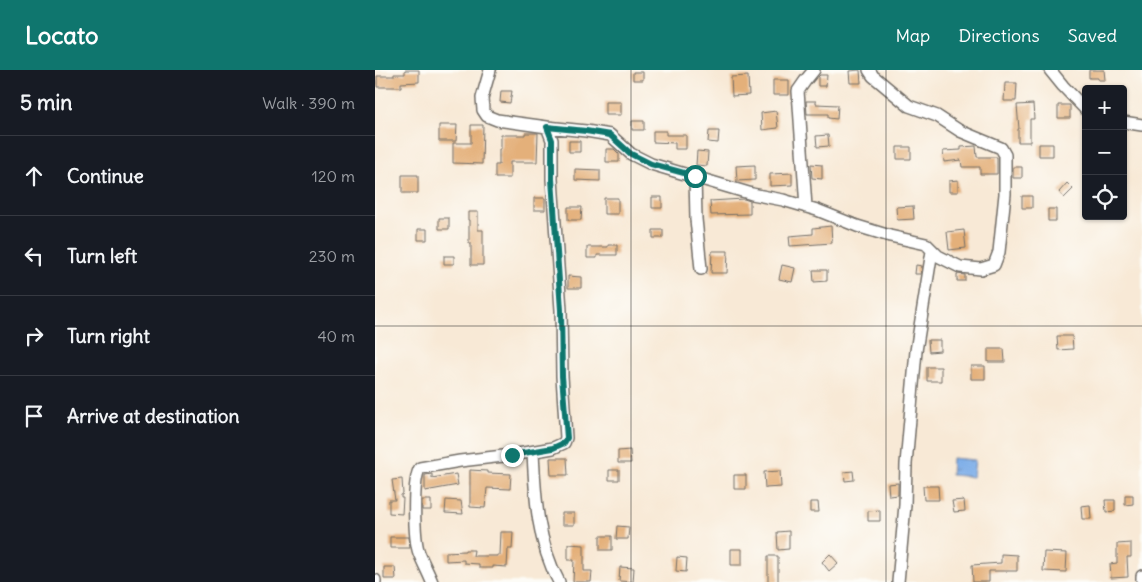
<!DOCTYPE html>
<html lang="en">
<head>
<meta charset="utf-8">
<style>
	:root { --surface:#171b24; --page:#242831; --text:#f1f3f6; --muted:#9ea1a6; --line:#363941; --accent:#0f766e }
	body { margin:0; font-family:Delius,sans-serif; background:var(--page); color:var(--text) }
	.controls { position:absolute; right:15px; top:15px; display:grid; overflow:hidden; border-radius:5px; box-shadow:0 1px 4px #0004 }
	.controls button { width:45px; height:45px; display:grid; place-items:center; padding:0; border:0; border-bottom:1px solid var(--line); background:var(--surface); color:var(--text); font:25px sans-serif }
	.stop { position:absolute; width:15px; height:15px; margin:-11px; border:4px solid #0f766e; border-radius:50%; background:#fff }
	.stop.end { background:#0f766e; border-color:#fff; box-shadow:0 1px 5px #0008 }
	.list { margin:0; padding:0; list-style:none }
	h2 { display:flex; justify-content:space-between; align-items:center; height:65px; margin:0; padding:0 20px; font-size:21px }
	h2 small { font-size:16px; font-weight:400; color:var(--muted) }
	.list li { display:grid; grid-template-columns:32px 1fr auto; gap:15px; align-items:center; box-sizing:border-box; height:80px; padding:0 20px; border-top:1px solid var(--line) }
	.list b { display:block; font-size:19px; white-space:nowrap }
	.list em { font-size:16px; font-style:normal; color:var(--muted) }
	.icon { flex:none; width:28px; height:28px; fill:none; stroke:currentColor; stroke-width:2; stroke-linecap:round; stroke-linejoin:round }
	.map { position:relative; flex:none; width:767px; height:512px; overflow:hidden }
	header { display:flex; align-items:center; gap:30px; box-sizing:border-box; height:70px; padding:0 25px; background:var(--accent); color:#fff }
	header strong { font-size:24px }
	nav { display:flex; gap:28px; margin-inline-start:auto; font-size:18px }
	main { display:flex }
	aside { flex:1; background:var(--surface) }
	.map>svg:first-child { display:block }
	.water { fill:url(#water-ripples); stroke:#546c8a }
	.building { fill:#e4b07a }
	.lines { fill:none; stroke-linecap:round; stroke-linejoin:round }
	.street-casing { stroke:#736e67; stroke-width:14 }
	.street { stroke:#fff; stroke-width:11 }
	.route { stroke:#0f766e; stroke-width:6 }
	.grid { fill:none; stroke:#2b2b2b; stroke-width:1; stroke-opacity:0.55 }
</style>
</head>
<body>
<header>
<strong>Locato</strong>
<nav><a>Map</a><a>Directions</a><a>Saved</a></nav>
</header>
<main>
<aside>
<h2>5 min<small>Walk · 390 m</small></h2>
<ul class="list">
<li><svg class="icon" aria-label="ahead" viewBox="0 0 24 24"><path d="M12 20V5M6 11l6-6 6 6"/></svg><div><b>Continue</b></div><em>120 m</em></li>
<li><svg class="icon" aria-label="left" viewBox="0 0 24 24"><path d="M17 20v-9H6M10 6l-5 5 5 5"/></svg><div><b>Turn left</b></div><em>230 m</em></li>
<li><svg class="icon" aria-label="right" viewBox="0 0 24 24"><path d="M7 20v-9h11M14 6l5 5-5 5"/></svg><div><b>Turn right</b></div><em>40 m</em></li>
<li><svg class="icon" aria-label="arrive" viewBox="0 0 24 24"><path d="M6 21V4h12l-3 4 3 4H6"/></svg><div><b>Arrive at destination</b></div></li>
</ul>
</aside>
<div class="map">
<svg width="767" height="512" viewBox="0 0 767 512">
	<defs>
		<pattern id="water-ripples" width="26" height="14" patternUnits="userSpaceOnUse" patternTransform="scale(1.25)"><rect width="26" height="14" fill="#7dade8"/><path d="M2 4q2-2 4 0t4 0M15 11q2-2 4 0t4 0" fill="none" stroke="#678dbc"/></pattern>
	</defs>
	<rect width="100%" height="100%" fill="#fdfcf7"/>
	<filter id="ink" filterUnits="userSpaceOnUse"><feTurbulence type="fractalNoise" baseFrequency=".02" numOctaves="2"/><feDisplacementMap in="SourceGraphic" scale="10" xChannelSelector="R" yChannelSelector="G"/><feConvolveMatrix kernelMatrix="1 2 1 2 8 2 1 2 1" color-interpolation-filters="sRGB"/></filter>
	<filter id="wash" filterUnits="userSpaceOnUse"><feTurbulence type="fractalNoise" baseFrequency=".0096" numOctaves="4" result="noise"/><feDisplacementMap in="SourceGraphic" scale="20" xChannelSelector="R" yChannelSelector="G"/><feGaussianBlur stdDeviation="1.12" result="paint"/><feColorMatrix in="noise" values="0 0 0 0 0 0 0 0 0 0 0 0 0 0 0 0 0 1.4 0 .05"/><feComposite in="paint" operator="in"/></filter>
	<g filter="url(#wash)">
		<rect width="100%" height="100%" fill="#f8e9d6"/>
		<!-- water -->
		<path class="water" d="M577 388 600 390 598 407 576 405Z"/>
		<g id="blocks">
			<!-- building -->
			<path class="building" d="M30 0H44V12L26 13V17H2V6H19V4H30Z
				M485 0 486 13H475L474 1Z
				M714 0H729L730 10H723V8H714Z
				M258 2H268V10H258Z
				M445 5H452L451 16H443V7Z
				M373 6 374 25 357 26 356 7Z
				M398 10H414V25H398Z
				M630 13H642L641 31H629Z
				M126 21H137L135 33 125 32Z
				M431 31H441V34L463 35 462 49 453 48V44H432Z
				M230 32H246V45H230Z
				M658 34 659 49H655V72H643V59H644L642 35Z
				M683 35H695V48H683Z
				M401 41 403 58 387 60 386 43Z
				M257 51H269V60H257Z
				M64 55H82L81 71H64Z
				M96 55H108L107 94 78 93V73H96Z
				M278 61H291V65H311V79H300V73L278 72Z
				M334 61H344L343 73 333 72Z
				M150 63H163L162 92H135V108H120V95H124V79H126V65H150Z
				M453 65 454 76 442 77 441 66Z
				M194 71H205V82H194Z
				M664 74H678V86H664Z
				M601 76 602 87H622V104H605V97H587L586 90 569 92 568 81 586 80V77Z
				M522 77H536V89H522Z
				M231 79H239L244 84V92H231Z
				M322 81 333 82 332 96 321 95Z
				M436 94 447 95V109L437 108Z
				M380 95V110L362 111 361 96Z
				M638 97H647V108H638Z
				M200 99 225 100V111L200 110Z
				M417 103V115L395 116V104Z
				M27 105H43V123H27Z
				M583 110V122H574V111Z
				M692 113 698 119 689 128 684 122Z
				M647 126H657V138H647Z
				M277 127H287V138H277Z
				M159 128H170V140H159Z
				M229 128H243V144H229Z
				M369 129 375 131V144L336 145 335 131Z
				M538 136 539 149 522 150 521 137Z
				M193 137H207L206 150H193Z
				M673 139H681V151H673Z
				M93 142H103V160H108V195H96V173H94V150H93Z
				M64 148H74V159H64Z
				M456 156 457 173 415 176 414 166 438 164V158Z
				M43 159H52V170H43Z
				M278 160H288V168H278Z
				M589 160 591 178 574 180 572 162Z
				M233 175H242V185H222V188H212V177H233Z
				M337 181H353L352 203H336Z
				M69 186H79V194H69Z
				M407 195 420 198 417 212 404 209Z
				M541 195 547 196 546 204H540Z
				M438 200H452V211L439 212Z
				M582 204 590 205V211H582Z
				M193 206 206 207V218H193Z
				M682 266H697L698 279 683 280Z
				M553 270H565V281L554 282Z
				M613 279H629L630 292H613Z
				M596 296H610V309H596Z
				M552 297H566V311H552Z
				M255 380 256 393H243V381Z
				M175 388H192L193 405H176Z
				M95 400 112 401V403L136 404 135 419 112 418 110 438 95 437Z
				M234 400H244V410H234Z
				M405 401 406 417 390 418 389 402Z
				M478 401 479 410 470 411 469 402Z
				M57 404V408L81 404 83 415 50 421V405Z
				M359 405H371V419H359Z
				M27 409 28 424 26 425V428H28L27 444 14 443V430H20L17 410Z
				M523 413V425L514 426 513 414Z
				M548 416H563L564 430H549Z
				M750 425H758V434L750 435Z
				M47 430H56V440H47Z
				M71 430 86 431 88 444 70 443Z
				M589 430 590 441 579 442 577 431Z
				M730 430H740V441L731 442Z
				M435 432H443L444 442H435Z
				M715 435 716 449H707L706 436Z
				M505 440V451H493V441Z
				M187 443H199V455H187Z
				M242 456 254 457 253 469H241Z
				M414 461V479L403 480 402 462Z
				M126 462H138L137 479H133L132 497 118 496V498H104V494L89 493V490L71 491V482L90 481V480H99L98 486H122V485H125Z
				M225 466H237V480H225Z
				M15 467H34L35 478H15Z
				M756 473V487H752L753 507 736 508 735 494 742 493V474Z
				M193 474 209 475V501H217L216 512H198L199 490H193Z
				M356 479H367V495H356Z
				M669 482 692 483 691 502 668 501Z
				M455 484 463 493 454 501 447 492Z
				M626 484 642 485V501H614V512H598L597 495 626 493Z
				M393 486H403V512H393Z
				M302 487 312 488 311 502 301 501Z
				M9 497H20L21 509H9Z
				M245 497 259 498 258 512 244 511Z"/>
		</g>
	</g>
	<g filter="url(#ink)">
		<use href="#blocks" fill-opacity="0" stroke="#736e67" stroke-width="1"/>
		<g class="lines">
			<defs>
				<path id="street" d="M675 0 688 16 711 40
					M748 52 767 55
					M172 57 211 61 235 65 256 84 276 94 377 124 408 130 442 140 482 156 515 166 551 174 563 186 585 197 606 199 619 195 624 182 630 124V85L626 78 585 61 562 46 534 36 498 6 494 0
					M320 106 321 149 326 199
					M431 137 423 21 430 11 439 0
					M158 382C160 426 162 472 184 512
					M0 510V512
					M57 512C53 502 48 493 44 483 39 470 37 409 45 398L85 391 137 385 178 378 189 373 191 368 187 306 186 240 177 109V70L172 57 122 50 112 46 108 40 107 28 115 0
					M523 512 530 435 531 394 541 281 557 181
					M767 512V506"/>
			</defs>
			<!-- street casing -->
			<use href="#street" class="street-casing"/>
			<!-- street -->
			<use href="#street" class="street"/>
		</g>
	</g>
	<g class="lines" filter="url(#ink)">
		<!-- route -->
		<path class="route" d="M137 385 178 378 189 373 192 368 187 306 186 240 177 109V70L172 57 211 61 235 65 256 84 276 94 320 106"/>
	</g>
	<!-- grid -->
	<path class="grid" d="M256 0V512M511 0V512M0 256H767"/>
</svg>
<div class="controls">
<button>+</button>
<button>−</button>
<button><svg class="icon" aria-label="locate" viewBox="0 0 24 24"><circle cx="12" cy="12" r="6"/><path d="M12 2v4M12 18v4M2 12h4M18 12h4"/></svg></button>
</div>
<div class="stop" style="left:320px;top:106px"></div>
<div class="stop end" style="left:137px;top:385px"></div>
</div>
</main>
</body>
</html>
